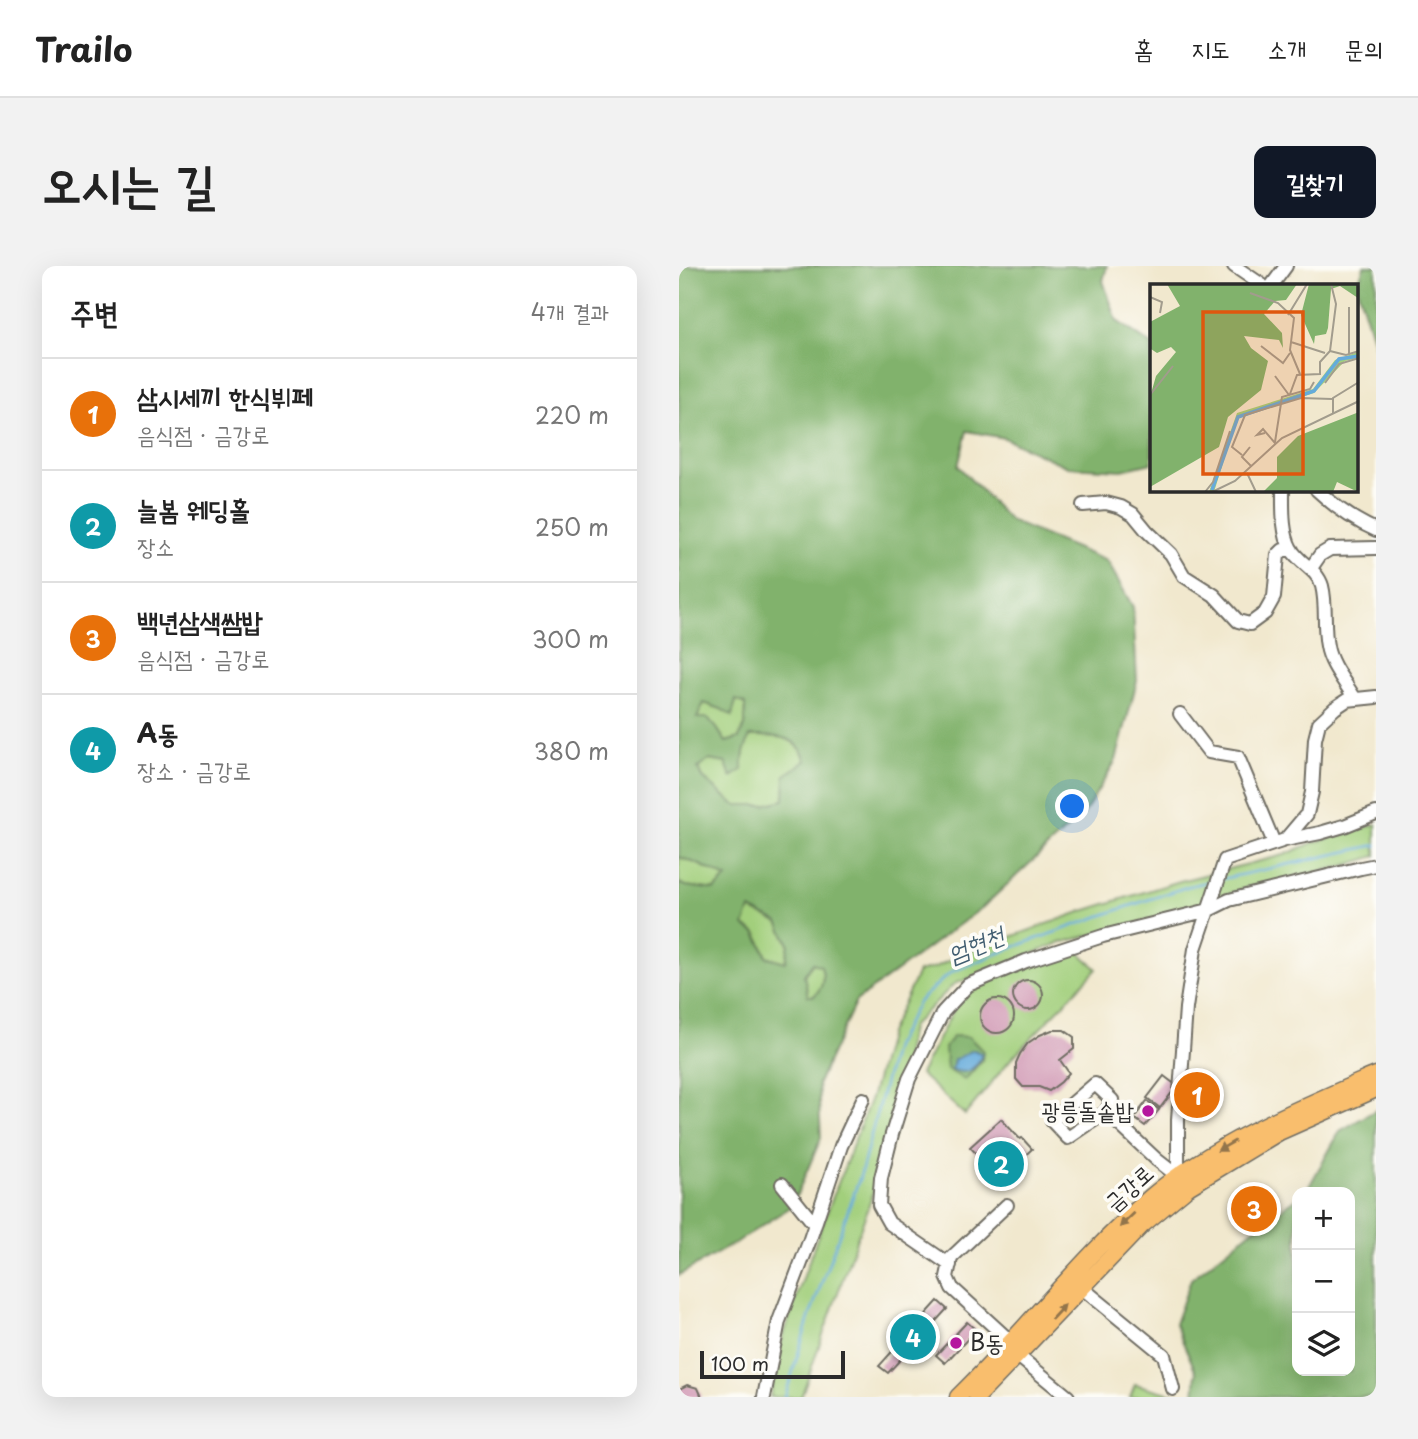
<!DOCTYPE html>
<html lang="ko">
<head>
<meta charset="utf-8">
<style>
	:root { --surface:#fff; --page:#f2f2f2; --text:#222; --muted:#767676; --line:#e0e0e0; --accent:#111827 }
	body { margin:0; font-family:"Playpen Sans","Poor Story",sans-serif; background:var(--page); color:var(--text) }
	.controls { position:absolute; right:21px; bottom:21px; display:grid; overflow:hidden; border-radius:14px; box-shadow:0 7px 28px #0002 }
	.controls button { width:63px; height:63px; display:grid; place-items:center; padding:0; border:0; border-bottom:2px solid var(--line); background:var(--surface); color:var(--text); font:35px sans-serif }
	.scale { position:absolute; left:21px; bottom:18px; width:145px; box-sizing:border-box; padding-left:7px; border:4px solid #2b2b2b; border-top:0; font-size:19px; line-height:24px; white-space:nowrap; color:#2b2b2b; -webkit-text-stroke:5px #fdfcf7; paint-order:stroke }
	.you { position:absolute; left:394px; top:541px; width:24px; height:24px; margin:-18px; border:5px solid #fff; border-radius:50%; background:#1a73e8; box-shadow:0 0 0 10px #1a73e833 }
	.badge { display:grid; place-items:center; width:46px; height:46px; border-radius:50%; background:var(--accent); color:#fff; font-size:23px; font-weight:700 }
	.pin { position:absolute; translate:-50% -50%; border:4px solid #fff; box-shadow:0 2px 7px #0006 }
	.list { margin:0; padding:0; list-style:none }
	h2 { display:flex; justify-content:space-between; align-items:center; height:91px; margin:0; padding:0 28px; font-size:30px }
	h2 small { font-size:23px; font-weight:400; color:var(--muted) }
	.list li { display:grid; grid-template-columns:46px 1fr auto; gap:21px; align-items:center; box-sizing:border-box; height:112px; padding:0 28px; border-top:2px solid var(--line) }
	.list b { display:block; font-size:26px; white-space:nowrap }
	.list p { margin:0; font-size:23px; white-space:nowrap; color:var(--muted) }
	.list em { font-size:23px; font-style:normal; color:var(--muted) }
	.icon { flex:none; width:38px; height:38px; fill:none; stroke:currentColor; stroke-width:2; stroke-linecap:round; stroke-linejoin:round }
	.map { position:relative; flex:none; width:697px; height:1131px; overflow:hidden; border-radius:14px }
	header { display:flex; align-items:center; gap:42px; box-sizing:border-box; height:98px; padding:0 35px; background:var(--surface); border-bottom:2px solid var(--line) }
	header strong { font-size:33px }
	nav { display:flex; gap:38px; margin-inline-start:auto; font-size:24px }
	.intro { display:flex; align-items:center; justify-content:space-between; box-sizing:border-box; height:168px; padding:0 42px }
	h1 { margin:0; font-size:49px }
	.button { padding:18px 32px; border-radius:14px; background:var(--accent); color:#fff; font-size:24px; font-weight:700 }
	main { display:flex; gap:42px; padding:0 42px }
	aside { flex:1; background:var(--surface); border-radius:14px; box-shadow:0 7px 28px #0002 }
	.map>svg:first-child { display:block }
	.green { fill:#a2cf7c; stroke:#667d54; stroke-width:2 }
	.forest { fill:#81b26c; stroke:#566e4c; stroke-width:2; fill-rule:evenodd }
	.water { fill:#65abdb; stroke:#486b83; stroke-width:2 }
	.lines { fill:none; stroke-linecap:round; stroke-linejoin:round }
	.stream { stroke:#65abdb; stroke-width:2.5 }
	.building { fill:#d19ab5 }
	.minor-casing { stroke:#706d64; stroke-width:16 }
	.major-casing { stroke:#706d64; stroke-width:19 }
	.minor { stroke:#fff; stroke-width:12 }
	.major { stroke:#f9be6d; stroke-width:16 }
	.oneway { fill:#92744c }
	.poi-dot { fill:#b5179e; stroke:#fdfcf7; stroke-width:2.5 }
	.labels { text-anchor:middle; stroke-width:7; stroke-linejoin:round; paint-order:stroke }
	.poi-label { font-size:23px; fill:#2b2b2b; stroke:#fdfcf7; text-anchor:end }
	.street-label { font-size:23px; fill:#2b2b2b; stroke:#fdfcf7 }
	.water-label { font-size:24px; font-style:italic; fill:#425e71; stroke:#fdfcf7 }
	.inset-river { fill:none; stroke:#65abdb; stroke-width:3.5 }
	.inset-road { fill:none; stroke:#a29c8d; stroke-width:2 }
	.view { fill:#df570e; fill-opacity:0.15; stroke:#df570e; stroke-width:3.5 }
	.inset-edge { fill:none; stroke:#2b2b2b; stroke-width:3.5 }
</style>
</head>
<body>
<header>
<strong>Trailo</strong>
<nav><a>홈</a><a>지도</a><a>소개</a><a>문의</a></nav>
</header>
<div class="intro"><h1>오시는 길</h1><a class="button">길찾기</a></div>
<main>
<aside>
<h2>주변<small>4개 결과</small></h2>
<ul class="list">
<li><span class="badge" style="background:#e8710a">1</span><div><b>삼시세끼 한식뷔페</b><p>음식점 · 금강로</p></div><em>220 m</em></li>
<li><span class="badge" style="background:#0f9aa8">2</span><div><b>늘봄 웨딩홀</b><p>장소</p></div><em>250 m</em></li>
<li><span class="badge" style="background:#e8710a">3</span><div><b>백년삼색쌈밥</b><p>음식점 · 금강로</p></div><em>300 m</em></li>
<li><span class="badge" style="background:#0f9aa8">4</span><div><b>A동</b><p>장소 · 금강로</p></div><em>380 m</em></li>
</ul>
</aside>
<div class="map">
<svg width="697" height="1131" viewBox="0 0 697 1131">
	<rect width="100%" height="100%" fill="#fdfcf7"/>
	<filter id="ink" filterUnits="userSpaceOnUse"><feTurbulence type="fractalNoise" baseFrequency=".0143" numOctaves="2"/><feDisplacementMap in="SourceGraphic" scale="14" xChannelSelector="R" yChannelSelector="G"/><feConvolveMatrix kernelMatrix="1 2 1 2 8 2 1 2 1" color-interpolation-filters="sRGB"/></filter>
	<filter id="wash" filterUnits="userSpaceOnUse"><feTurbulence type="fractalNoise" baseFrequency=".00686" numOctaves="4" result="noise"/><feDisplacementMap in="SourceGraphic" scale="28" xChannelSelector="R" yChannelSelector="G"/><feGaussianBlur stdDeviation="1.57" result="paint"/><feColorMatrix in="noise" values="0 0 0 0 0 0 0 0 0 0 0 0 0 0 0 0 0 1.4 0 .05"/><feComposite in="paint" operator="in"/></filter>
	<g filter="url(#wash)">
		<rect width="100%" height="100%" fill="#f1e8ce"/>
		<!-- green -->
		<path class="green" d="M57 434 66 438V459L60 472 47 476 37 461 17 452 25 437 42 443 53 449Z
			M71 470C96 470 117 467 127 495L105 534 85 539H56L24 512 19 502 30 494 48 497 53 511 63 504 65 486Z
			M697 558V590L661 601 570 621 490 649 381 677 275 718 232 761 219 834 191 936 122 1131H91L100 1084 111 1050 137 975 193 829 210 767 239 706 257 701 279 690 404 645 501 615 605 589 636 576Z
			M0 591 19 598 48 612 36 624 7 620 0 617Z
			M70 643 99 656 110 678 107 696 88 691 78 667 64 660Z
			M400 686 418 703 331 794 286 849 241 808 277 739 296 721 353 698Z
			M134 697 143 699C145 713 144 721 135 730H129L125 709Z
			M456 1118 504 1131H451Z"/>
		<!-- forest -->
		<path class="forest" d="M0 0H428L424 15 438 55 473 79V197L443 204 389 201 325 172 288 165 279 200 331 255 428 295 454 341 458 415 437 494 406 546 304 641 177 735 139 817 142 872 113 940 58 976 0 1009V617L7 620 36 624 48 612 19 598 0 591ZM57 434 66 438V459L60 472 47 476 37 461 29 452H18L25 437 42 443 53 450ZM71 470C95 470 119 467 127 495L106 509 105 534 85 539H56L24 512 19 502 30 494 47 497 52 511 63 504 65 486ZM71 643 99 656 110 678 107 696 88 691 77 667 65 660ZM134 697 142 700C146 713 144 721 135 730H129L125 709Z
			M685 0H697V83L678 21Z
			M274 770 290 771 304 785 303 794 286 814 268 803 266 782Z
			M697 844V1131H515L517 1106 496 1058 512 1013 577 961 618 932V1105H671V926H627L661 865Z"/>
		<!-- water -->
		<path class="water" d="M295 784 303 788C298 802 287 811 273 803L275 793C283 792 287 786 295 784Z"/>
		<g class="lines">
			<!-- stream -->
			<path class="stream" d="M543 613 697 579
				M106 1131 130 1052 181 911 215 781 240 735 272 706 338 680 427 648 510 620 533 615"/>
		</g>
		<g id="blocks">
			<!-- building -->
			<path class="building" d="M334 729a15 15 0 1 1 30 0a15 15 0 1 1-30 0Z
				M301 750a17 17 0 1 1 34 0a17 17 0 1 1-34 0Z
				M373 764H385L395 771V783L381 794 390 807 382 816 370 825 360 821H344L337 813V797L341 788 349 777 361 769Z
				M485 810 498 820 481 842 468 832Z
				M468 835 480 844 466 860 455 852Z
				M322 853 341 873 343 872 353 883 321 913 291 881Z
				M259 1035 268 1043 209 1107 200 1100Z
				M288 1056 297 1064 266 1097 257 1089Z
				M8 1119 19 1122 23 1131H0V1123Z"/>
		</g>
	</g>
	<g filter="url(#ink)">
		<use href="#blocks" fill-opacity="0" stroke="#706d64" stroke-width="2"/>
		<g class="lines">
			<defs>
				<path id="minor" d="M555 0 583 19
					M593 19 607 0
					M604 224C604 243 603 267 612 283 621 298 638 303 643 320 648 339 644 361 648 380 651 399 667 417 676 433
					M638 224C656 241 674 254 697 264
					M404 239 427 237 442 241 454 248 468 265 492 288 505 310 535 329 559 355 571 358 586 347 595 331 599 289 604 284H613
					M632 302 641 289 651 283 697 282
					M501 448 530 486 559 491 595 577
					M606 574 628 548 633 526 636 473 640 457 656 442 668 434 697 431
					M427 846 389 872 373 855 416 818 433 834 427 846 478 894 501 912
					M499 909V854L507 742 516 683 546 594 606 574 641 567 665 560 697 547
					M103 918 136 959
					M328 939 272 992 268 1011 273 1022 332 1076
					M271 999 210 957 200 939 202 912 213 868 230 813 264 746 289 719 347 695 424 670 530 644 550 634 682 602 697 599
					M402 1021 485 1089 494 1123
					M338 1089 389 1131
					M85 1131 100 1055 130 976 162 880 184 833"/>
				<path id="major" d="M279 1131C345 1067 403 991 472 931 534 878 623 841 697 809
					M298 1131 463 959 509 921 600 866 697 823"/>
			</defs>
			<!-- minor casing -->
			<use href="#minor" class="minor-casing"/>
			<!-- major casing -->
			<use href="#major" class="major-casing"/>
			<!-- minor -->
			<use href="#minor" class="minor"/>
			<!-- major -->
			<use href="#major" class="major"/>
		</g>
		<!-- one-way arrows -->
		<defs><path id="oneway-solid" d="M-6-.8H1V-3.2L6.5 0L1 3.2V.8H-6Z" transform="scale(1.75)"/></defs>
		<g class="oneway">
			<use href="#oneway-solid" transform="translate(547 880) rotate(150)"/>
			<use href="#oneway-solid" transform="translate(448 954) rotate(136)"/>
			<use href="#oneway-solid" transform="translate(379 1046) rotate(-47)"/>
		</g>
	</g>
	<!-- markers -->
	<g class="poi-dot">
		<circle cx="469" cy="845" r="7"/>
		<circle cx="277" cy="1077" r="7"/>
	</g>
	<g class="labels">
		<!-- poi labels -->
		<g class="poi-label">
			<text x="455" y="853">광릉돌솥밥</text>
			<text x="291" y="1085" text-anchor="start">B동</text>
		</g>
		<!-- street labels -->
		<g class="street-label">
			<text transform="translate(450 922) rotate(-42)" y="8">금강로</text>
		</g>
		<!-- water labels -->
		<g class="water-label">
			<text transform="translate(297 679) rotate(-22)" y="8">엄현천</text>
		</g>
	</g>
	<!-- overview -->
	<g transform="translate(471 18)">
		<rect width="208" height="208" fill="#f1e8ce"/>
		<path d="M208 68V74L195 77 164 109 93 131 86 137 64 208H59L87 129 163 105 185 76Z" fill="#a2cf7c"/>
		<path d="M17 0H147L136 16 125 17 114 30 132 49 133 64 129 56 94 52 101 64 118 77 111 106 78 133 69 163 0 203V113L6 92 26 68 21 63 7 69 1 65 0 38 30 22ZM159 0H208V14L190 2 181 5 178 44 176 50 165 52 164 60 151 31ZM209 128 208 208 187 198 183 208H113L127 194V173L148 152Z" fill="#81b26c"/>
		<path class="inset-river" d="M62 206 88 133 164 107 189 75 209 72"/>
		<path class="inset-road" d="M100 9 128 19 144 34 140 66 150 90M0 13 12 18 10 29M138 31 157 0M141 58 175 69M111 62 133 79 140 69M180 67 196 71 209 67M199 70V23M125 92 139 111M175 99 189 80 209 74M140 110 147 91 170 90V78L180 67 186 20 181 0M0 111 23 82M183 130V114L209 98M115 149 107 151 113 145 125 159M125 158 132 113 160 105 164 98M100 163 92 173 101 182M92 171 82 163 95 131 151 114 182 115M97 189 106 208M55 208 63 198 80 147M62 208 85 197 132 154 209 117"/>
		<path class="view" d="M53 28H153V190H53Z"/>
		<rect width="208" height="208" class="inset-edge"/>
	</g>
</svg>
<div class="controls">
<button>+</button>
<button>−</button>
<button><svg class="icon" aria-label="layers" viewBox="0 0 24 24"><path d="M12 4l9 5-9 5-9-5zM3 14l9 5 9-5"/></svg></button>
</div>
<div class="scale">100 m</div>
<div class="you"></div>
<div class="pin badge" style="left:518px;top:829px;background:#e8710a">1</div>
<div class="pin badge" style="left:322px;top:898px;background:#0f9aa8">2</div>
<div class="pin badge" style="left:575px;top:943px;background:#e8710a">3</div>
<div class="pin badge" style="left:234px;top:1071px;background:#0f9aa8">4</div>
</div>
</main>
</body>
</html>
